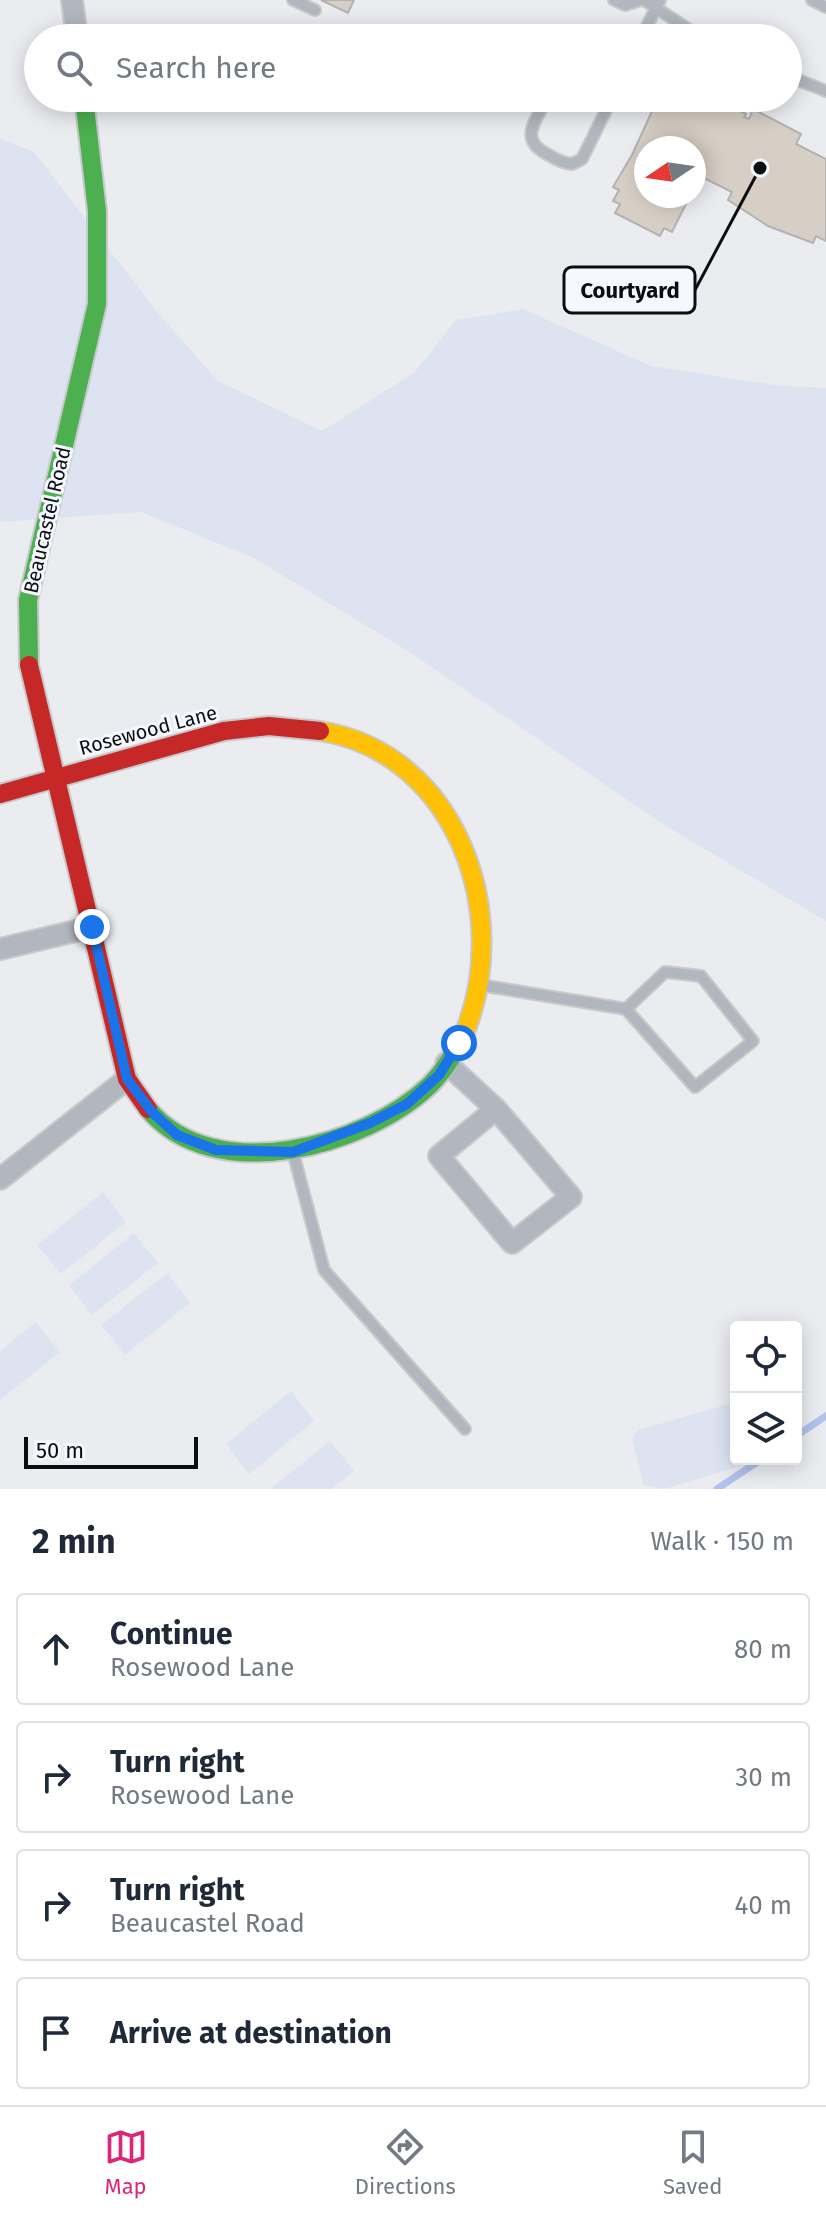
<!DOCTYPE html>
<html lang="en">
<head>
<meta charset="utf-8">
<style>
	:root { --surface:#fff; --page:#f2f2f3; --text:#1f2937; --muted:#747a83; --line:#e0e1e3; --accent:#db2777 }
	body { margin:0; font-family:"Fira Sans",sans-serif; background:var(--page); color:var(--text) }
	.controls { position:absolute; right:24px; bottom:24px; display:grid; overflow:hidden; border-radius:8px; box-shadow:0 4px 20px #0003 }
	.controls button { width:72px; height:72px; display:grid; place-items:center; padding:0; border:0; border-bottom:2px solid var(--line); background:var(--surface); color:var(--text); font:40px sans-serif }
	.compass { position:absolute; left:634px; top:136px; width:72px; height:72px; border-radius:50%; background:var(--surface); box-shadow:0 4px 20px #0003; rotate:257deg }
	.scale { position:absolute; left:24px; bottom:20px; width:174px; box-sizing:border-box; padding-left:8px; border:4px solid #0c0d10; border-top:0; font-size:22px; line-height:28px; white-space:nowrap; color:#0c0d10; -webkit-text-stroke:6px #f6f8ff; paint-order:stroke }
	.stop { position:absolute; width:24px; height:24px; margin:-18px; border:6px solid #1a73e8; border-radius:50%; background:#fff }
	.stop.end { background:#1a73e8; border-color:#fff; box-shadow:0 2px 8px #0008 }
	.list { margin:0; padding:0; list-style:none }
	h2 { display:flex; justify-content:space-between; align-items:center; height:104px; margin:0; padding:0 32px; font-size:34px }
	h2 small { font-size:26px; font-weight:400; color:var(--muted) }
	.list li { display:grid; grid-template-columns:52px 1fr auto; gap:24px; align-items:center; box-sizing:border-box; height:112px; margin:0 16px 16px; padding:0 16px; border:2px solid var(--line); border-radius:8px }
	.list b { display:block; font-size:30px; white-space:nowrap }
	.list p { margin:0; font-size:26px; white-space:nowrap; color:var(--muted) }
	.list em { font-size:26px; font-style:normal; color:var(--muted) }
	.icon { flex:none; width:44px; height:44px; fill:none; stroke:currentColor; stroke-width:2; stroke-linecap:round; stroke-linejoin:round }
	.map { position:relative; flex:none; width:826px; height:1489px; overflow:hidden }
	.search { position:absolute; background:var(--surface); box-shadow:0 4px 20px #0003; left:24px; right:24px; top:24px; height:88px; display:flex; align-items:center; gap:20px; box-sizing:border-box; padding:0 28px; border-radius:44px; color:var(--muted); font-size:30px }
	.sheet { height:616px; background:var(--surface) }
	nav { display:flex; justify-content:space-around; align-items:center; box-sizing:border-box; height:112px; border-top:2px solid var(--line); background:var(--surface); font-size:22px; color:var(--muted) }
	nav a { display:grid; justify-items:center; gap:4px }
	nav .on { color:var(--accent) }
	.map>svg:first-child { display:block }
	.green { fill:#dee3f2 }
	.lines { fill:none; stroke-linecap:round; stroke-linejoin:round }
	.stream { stroke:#b2c1ed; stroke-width:7 }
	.building { fill:#d7cfc5; stroke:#b2b2b2; stroke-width:2 }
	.lane-casing { stroke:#c8c9cb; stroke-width:14 }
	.street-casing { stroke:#c8c9cb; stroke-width:24 }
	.fast-casing { stroke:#c8c9cb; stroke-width:22 }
	.slow-casing { stroke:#c8c9cb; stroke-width:22 }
	.jam-casing { stroke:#c8c9cb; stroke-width:22 }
	.lane { stroke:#b2b6bf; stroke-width:10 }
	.street { stroke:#b2b6bf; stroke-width:20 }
	.fast { stroke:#4caf50; stroke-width:18 }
	.slow { stroke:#ffc107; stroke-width:18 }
	.jam { stroke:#c62828; stroke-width:18 }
	.route { stroke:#1a73e8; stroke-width:10 }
	.labels { text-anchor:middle; stroke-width:6; stroke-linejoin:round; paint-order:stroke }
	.street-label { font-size:20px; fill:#0c0d10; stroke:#f6f8ff }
	.leader { fill:none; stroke:#0c0d10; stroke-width:3 }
	.callout-dot { fill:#0c0d10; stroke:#f6f8ff; stroke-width:3 }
	.callout { fill:#f6f8ff; stroke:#0c0d10; stroke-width:3 }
	.callout-label { font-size:22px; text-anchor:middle; font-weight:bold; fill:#0c0d10 }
</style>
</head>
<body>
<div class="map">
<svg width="826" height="1489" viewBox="0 0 826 1489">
	<rect width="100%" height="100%" fill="#ebecf0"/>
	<!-- green -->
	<path class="green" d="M0 139 34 152 158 313 218 381 322 431 414 373 456 320 523 309 651 366 775 385 826 388V921L666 826 408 651 254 558 141 512 0 522Z
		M103 1192 126 1222 61 1274 37 1245Z
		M134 1233 158 1263 92 1315 69 1285Z
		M167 1273 190 1303 125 1355 101 1325Z
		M36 1322 60 1352 0 1400V1351Z
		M291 1391 314 1421 249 1474 226 1444Z
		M736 1402V1459H753L750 1463 664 1489 644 1485 632 1439 638 1430Z
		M330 1441 354 1471 331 1489H270Z"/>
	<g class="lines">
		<!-- stream -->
		<path class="stream" d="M796 1436 826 1416
			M717 1489 762 1459"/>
	</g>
	<!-- building -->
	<path class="building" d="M321 0H354L348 13Z
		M658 98H705L703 105 709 106 715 98 746 114 744 117 749 119 753 109 801 134 796 144 826 159V241L816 236 813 243 768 226 728 200 732 192 700 176 694 189V148H646V196H690L672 232 664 228 660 236 615 213 620 204 613 201 619 190 613 187 632 155Z"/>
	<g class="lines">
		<defs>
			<path id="lane" d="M293 0 315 10
				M614 0 625 5 641 0
				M644 0 702 38
				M812 0 826 7
				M641 38 660 0
				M788 76 826 91
				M547 98C536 121 518 139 547 154 555 159 562 163 572 164L582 159 612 98
				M480 985 626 1009 665 972 701 976 753 1041 695 1087 626 1009
				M293 1152 324 1270 465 1429"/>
			<path id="street" d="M72 0 77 38
				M0 949 92 927
				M446 1063 496 1109 571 1197 512 1243 439 1156 496 1109
				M0 1179 127 1079"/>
			<path id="fast" d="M29 665 28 600 97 304V211L84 98
				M148 1109C214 1188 365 1147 430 1085 445 1070 455 1053 464 1034"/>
			<path id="slow" d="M320 731C458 753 513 916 464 1034"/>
			<path id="jam" d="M29 665 127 1079 148 1109
				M0 794 224 731 269 726 320 731"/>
		</defs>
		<!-- lane casing -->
		<use href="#lane" class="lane-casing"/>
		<!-- street casing -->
		<use href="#street" class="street-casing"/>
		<!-- fast casing -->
		<use href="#fast" class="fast-casing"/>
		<!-- slow casing -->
		<use href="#slow" class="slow-casing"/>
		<!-- jam casing -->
		<use href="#jam" class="jam-casing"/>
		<!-- lane -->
		<use href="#lane" class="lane"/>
		<!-- street -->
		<use href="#street" class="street"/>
		<!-- fast -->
		<use href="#fast" class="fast"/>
		<!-- slow -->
		<use href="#slow" class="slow"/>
		<!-- jam -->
		<use href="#jam" class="jam"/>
	</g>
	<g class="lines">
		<!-- route -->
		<path class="route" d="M92 927 127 1079 152 1112 177 1135 216 1150 293 1152 370 1123 407 1104 439 1075 459 1043"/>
	</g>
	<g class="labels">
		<!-- street labels -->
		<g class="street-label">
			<text transform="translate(47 520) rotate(-77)" y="7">Beaucastel Road</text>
			<text transform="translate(148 730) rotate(-15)" y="7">Rosewood Lane</text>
		</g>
	</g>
	<!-- callouts -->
	<path class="leader" d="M760 168L695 290"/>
	<circle class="callout-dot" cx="760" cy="168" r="8"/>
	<rect class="callout" x="564" y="267" width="131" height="46" rx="8"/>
	<g class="callout-label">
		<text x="630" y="298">Courtyard</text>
	</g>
</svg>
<div class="controls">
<button><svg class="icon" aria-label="locate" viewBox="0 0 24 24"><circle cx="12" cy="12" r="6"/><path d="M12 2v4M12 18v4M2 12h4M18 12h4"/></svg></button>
<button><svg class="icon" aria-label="layers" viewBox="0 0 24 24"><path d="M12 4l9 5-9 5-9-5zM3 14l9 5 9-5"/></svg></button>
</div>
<svg class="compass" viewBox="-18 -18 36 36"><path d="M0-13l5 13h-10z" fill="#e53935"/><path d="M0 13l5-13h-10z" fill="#747a83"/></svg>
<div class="scale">50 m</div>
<div class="stop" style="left:459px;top:1043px"></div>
<div class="stop end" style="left:92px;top:927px"></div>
<div class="search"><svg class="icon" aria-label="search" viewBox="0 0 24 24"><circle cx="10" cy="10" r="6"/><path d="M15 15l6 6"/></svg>Search here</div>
</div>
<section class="sheet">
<h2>2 min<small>Walk · 150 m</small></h2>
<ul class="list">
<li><svg class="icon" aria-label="ahead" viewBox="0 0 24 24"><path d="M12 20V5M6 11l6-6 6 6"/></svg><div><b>Continue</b><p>Rosewood Lane</p></div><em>80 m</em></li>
<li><svg class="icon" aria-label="right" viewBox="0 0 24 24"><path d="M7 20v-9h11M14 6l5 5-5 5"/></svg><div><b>Turn right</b><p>Rosewood Lane</p></div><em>30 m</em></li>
<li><svg class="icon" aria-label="right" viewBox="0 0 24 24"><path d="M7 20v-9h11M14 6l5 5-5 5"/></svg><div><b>Turn right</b><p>Beaucastel Road</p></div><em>40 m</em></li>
<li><svg class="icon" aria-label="arrive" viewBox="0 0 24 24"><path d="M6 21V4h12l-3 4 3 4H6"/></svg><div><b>Arrive at destination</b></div></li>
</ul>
</section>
<nav>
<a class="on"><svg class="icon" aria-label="map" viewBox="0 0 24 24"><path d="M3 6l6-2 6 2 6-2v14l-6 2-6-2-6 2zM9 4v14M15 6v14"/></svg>Map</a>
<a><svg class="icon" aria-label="directions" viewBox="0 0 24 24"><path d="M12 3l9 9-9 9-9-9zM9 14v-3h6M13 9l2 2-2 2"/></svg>Directions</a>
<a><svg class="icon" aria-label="saved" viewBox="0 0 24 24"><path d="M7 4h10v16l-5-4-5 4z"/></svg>Saved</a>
</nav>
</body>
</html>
